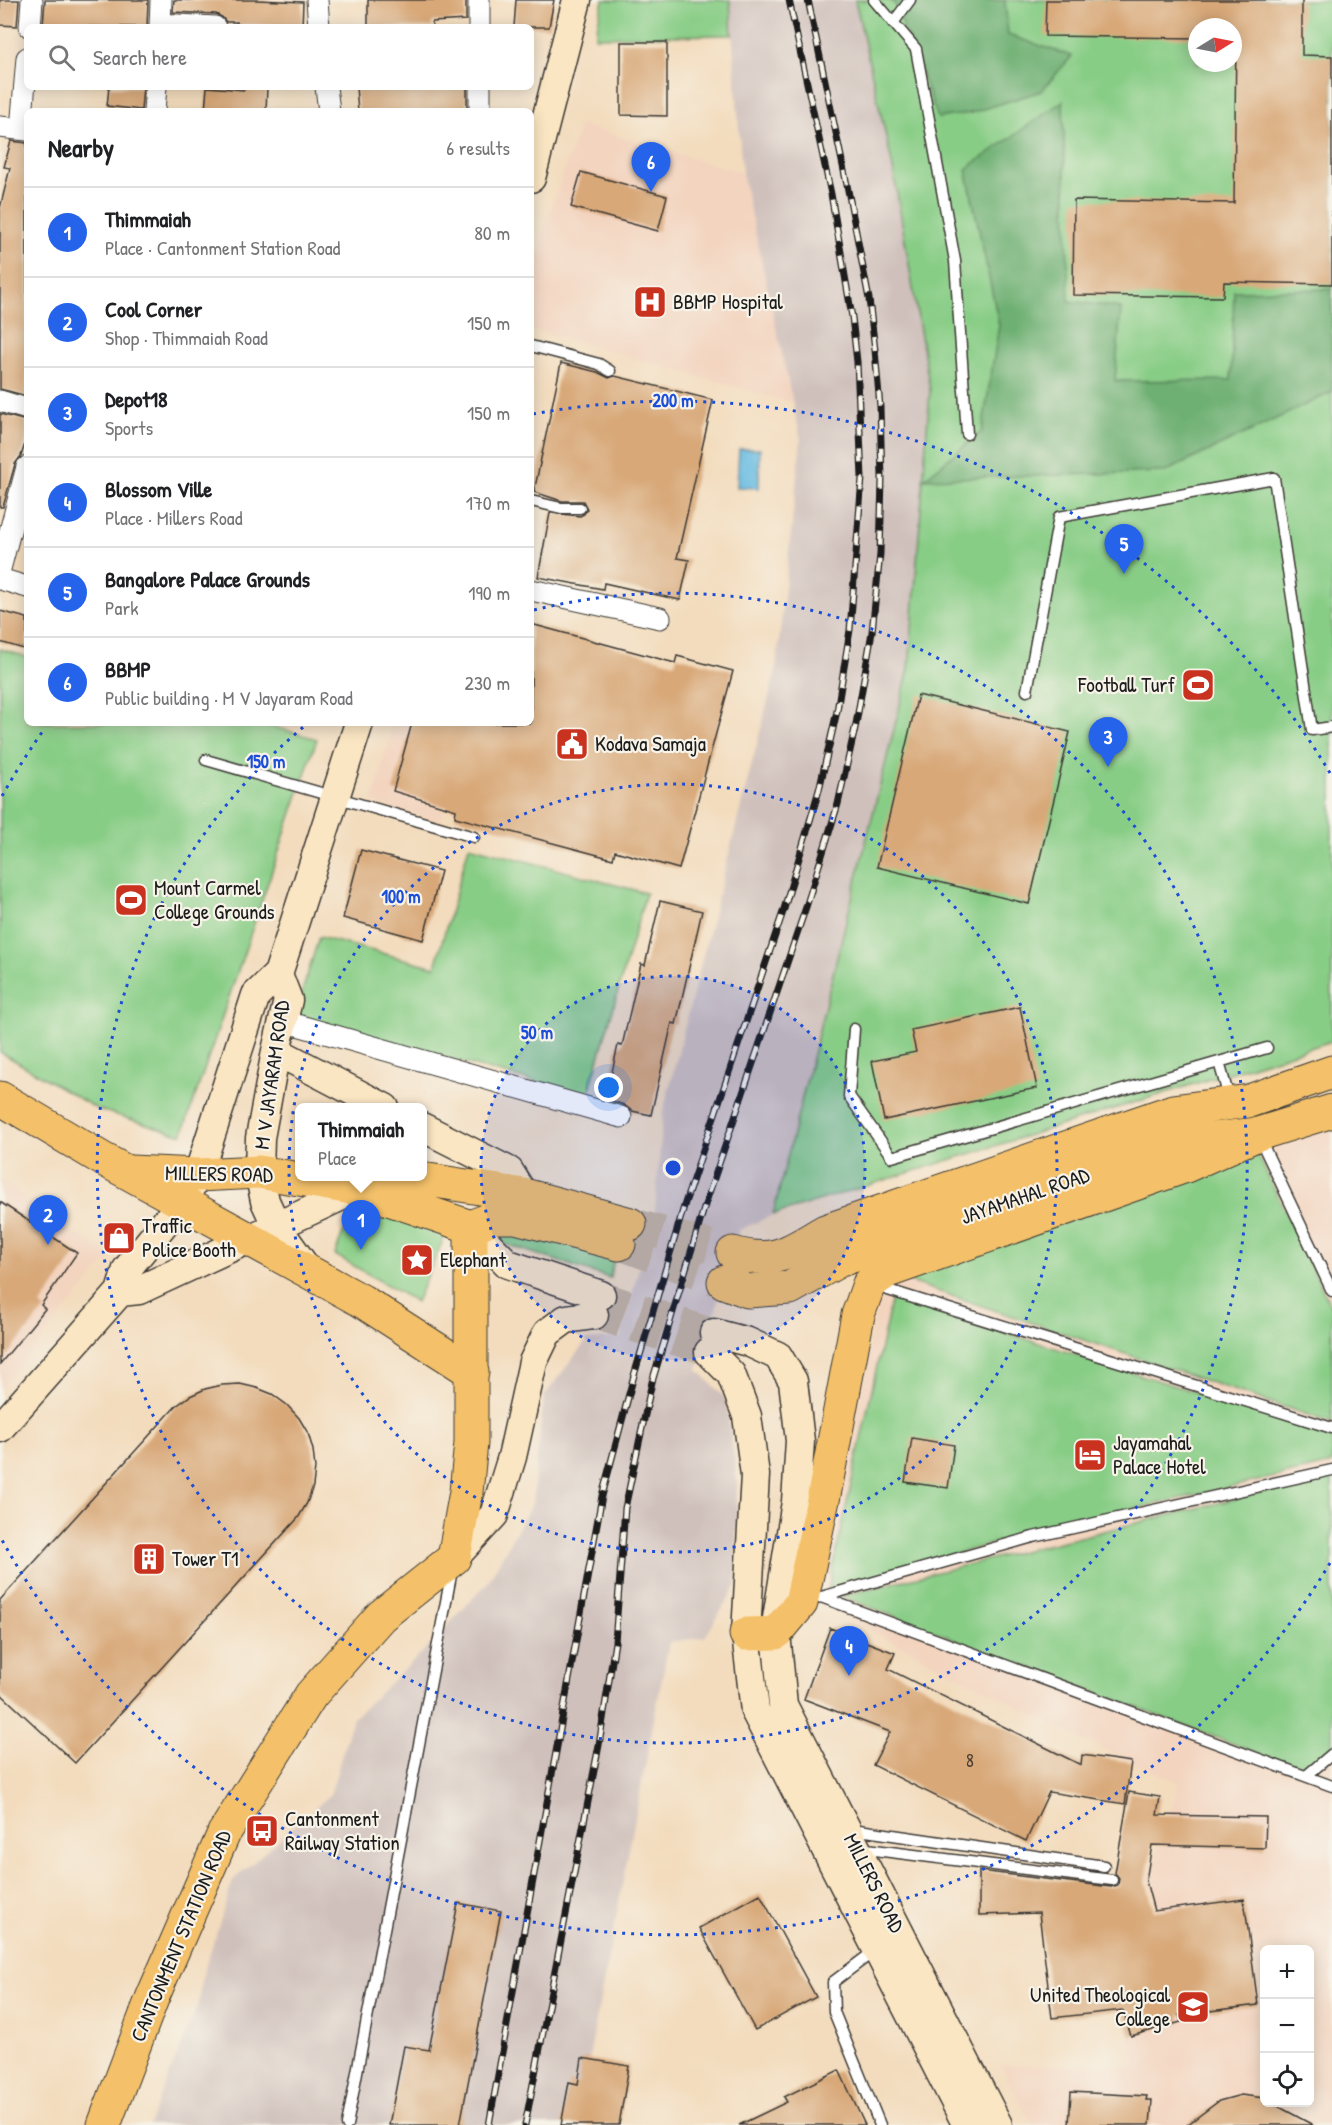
<!DOCTYPE html>
<html lang="en">
<head>
<meta charset="utf-8">
<style>
	:root { --surface:#fff; --page:#f2f2f2; --text:#202124; --muted:#757577; --line:#e0e0e0; --accent:#2563eb }
	body { margin:0; font-family:"Patrick Hand",sans-serif; background:var(--page); color:var(--text) }
	.controls { position:absolute; right:18px; bottom:18px; display:grid; overflow:hidden; border-radius:9px; box-shadow:0 3px 15px #0003 }
	.controls button { width:54px; height:54px; display:grid; place-items:center; padding:0; border:0; border-bottom:2px solid var(--line); background:var(--surface); color:var(--text); font:30px sans-serif }
	.compass { position:absolute; left:1188px; top:18px; width:54px; height:54px; border-radius:50%; background:var(--surface); box-shadow:0 3px 15px #0003; rotate:80deg }
	.you { position:absolute; left:609px; top:1088px; width:21px; height:21px; margin:-15px; border:4px solid #fff; border-radius:50%; background:#1a73e8; box-shadow:0 0 0 9px #1a73e833 }
	.badge { display:grid; place-items:center; width:39px; height:39px; border-radius:50%; background:var(--accent); color:#fff; font-size:20px; font-weight:700 }
	.pin { position:absolute; translate:-50% -50px; filter:drop-shadow(0 2px 3px #0008) }
	.pin::after { content:''; position:absolute; top:32px; width:21px; height:18px; background:inherit; clip-path:polygon(0 0,100% 0,50% 100%) }
	.popup { position:absolute; left:295px; top:1103px; width:132px; height:78px; box-sizing:border-box; display:grid; place-content:center; border-radius:9px; background:var(--surface); filter:drop-shadow(0 2px 4px #0005); font-size:20px; white-space:nowrap; color:var(--muted) }
	.popup b { font-size:22px; color:var(--text) }
	.popup::after { content:''; position:absolute; left:50%; top:100%; margin-left:-12px; border:12px solid transparent; border-top-color:var(--surface) }
	.list { margin:0; padding:0; list-style:none }
	h2 { display:flex; justify-content:space-between; align-items:center; height:78px; margin:0; padding:0 24px; font-size:26px }
	h2 small { font-size:20px; font-weight:400; color:var(--muted) }
	.list li { display:grid; grid-template-columns:39px 1fr auto; gap:18px; align-items:center; box-sizing:border-box; height:90px; padding:0 24px; border-top:2px solid var(--line) }
	.list b { display:block; font-size:22px; white-space:nowrap }
	.list p { margin:0; font-size:20px; white-space:nowrap; color:var(--muted) }
	.list em { font-size:20px; font-style:normal; color:var(--muted) }
	.icon { flex:none; width:33px; height:33px; fill:none; stroke:currentColor; stroke-width:2; stroke-linecap:round; stroke-linejoin:round }
	.map { position:relative; flex:none; width:1332px; height:2125px; overflow:hidden }
	.search { position:absolute; background:var(--surface); box-shadow:0 3px 15px #0003; left:24px; top:24px; width:510px; height:66px; display:flex; align-items:center; gap:15px; box-sizing:border-box; padding:0 21px; border-radius:9px; color:var(--muted); font-size:22px }
	.panel { position:absolute; background:var(--surface); box-shadow:0 3px 15px #0003; left:24px; top:108px; width:510px; height:618px; border-radius:9px }
	.map>svg:first-child { display:block }
	.built { fill:#f3d4bf; fill-rule:evenodd }
	.industrial { fill:#cfc0bb }
	.green { fill:#88cd86; stroke:#527451; stroke-width:1.5; fill-rule:evenodd }
	.forest { fill:#6eb073; stroke:#456648; stroke-width:1.5 }
	.water { fill:#64bae1; stroke:#406b7e; stroke-width:1.5 }
	.building { fill:#d8a878 }
	.lines { fill:none; stroke-linecap:round; stroke-linejoin:round }
	.secondary-tunnel { stroke:#c8b69d; stroke-width:28; stroke-dasharray:28 14; stroke-linecap:butt }
	.primary-tunnel { stroke:#c8b69d; stroke-width:33; stroke-dasharray:33 16; stroke-linecap:butt }
	.lane-casing { stroke:#3c3934; stroke-width:13 }
	.street-casing { stroke:#3c3934; stroke-width:23 }
	.secondary-casing { stroke:#3c3934; stroke-width:31 }
	.primary-casing { stroke:#3c3934; stroke-width:35 }
	.lane { stroke:#fff; stroke-width:10 }
	.street { stroke:#fff; stroke-width:21 }
	.secondary { stroke:#fbe6c3; stroke-width:28 }
	.primary { stroke:#f4c16a; stroke-width:33 }
	.rail-casing { stroke:#1c1c1c; stroke-width:7 }
	.rail { stroke:#f7f3e8; stroke-width:4.5; stroke-dasharray:14; stroke-linecap:butt }
	.ring { fill:none; stroke:#1d4ed8; stroke-width:3; stroke-dasharray:3 6 }
	.labels { text-anchor:middle; stroke-width:4.5; stroke-linejoin:round; paint-order:stroke }
	.number-label { font-size:18px; fill:#4b3f33 }
	.poi-label { font-size:21px; fill:#1c1c1c; stroke:#f7f3e8; text-anchor:start }
	.street-label { font-size:21px; fill:#1c1c1c; stroke:#f7f3e8 }
	.centre { fill:#1d4ed8; stroke:#f7f3e8; stroke-width:3 }
	.ring-label { font-size:18px; text-anchor:middle; font-weight:bold; fill:#1d4ed8; stroke:#f7f3e8; stroke-width:4.5; stroke-linejoin:round; paint-order:stroke }
</style>
</head>
<body>
<div class="map">
<svg width="1332" height="2125" viewBox="0 0 1332 2125">
	<rect width="100%" height="100%" fill="#f7f3e8"/>
	<filter id="ink" filterUnits="userSpaceOnUse"><feTurbulence type="fractalNoise" baseFrequency=".0167" numOctaves="2"/><feDisplacementMap in="SourceGraphic" scale="12" xChannelSelector="R" yChannelSelector="G"/><feConvolveMatrix kernelMatrix="1 2 1 2 8 2 1 2 1" color-interpolation-filters="sRGB"/></filter>
	<filter id="wash" filterUnits="userSpaceOnUse"><feTurbulence type="fractalNoise" baseFrequency=".008" numOctaves="4" result="noise"/><feDisplacementMap in="SourceGraphic" scale="24" xChannelSelector="R" yChannelSelector="G"/><feGaussianBlur stdDeviation="1.35" result="paint"/><feColorMatrix in="noise" values="0 0 0 0 0 0 0 0 0 0 0 0 0 0 0 0 0 1.4 0 .05"/><feComposite in="paint" operator="in"/></filter>
	<g filter="url(#wash)">
		<rect width="100%" height="100%" fill="#f3dcbd"/>
		<!-- built -->
		<path class="built" d="M580 125 742 173 793 403 531 329V275L550 211Z
			M393 723H466L440 821 372 803Z
			M1332 1121V2125H1032L1001 2065 1136 2066 1105 1935 1163 1933 1149 1877 1179 1783 1082 1740 820 1604 877 1306 903 1274ZM1264 1950H1310V2102H1264Z
			M0 1180 110 1257 0 1390Z"/>
		<!-- industrial -->
		<path class="industrial" d="M730 0H855L892 163 930 389 909 669 773 1215 739 1230 698 1370 726 1399 737 1482 736 1586 705 1637 669 1642 576 2125H149L199 2002 201 1981 233 1880 330 1795 353 1718 424 1651 488 1582 532 1503 544 1396 587 1340 620 1337 655 1211 663 1112 776 669 801 440 742 173Z"/>
		<!-- green -->
		<path class="green" d="M603 0H730L732 35 595 37Z
			M855 0H1332V1041L773 1215 909 669 930 390 892 163ZM1197 27H1233V63H1197Z
			M0 649 27 657V723H260L317 739 182 1135 97 1109 0 1052Z
			M469 846 646 893 588 1096 294 1018 319 937 435 967Z
			M1257 1153 1332 1309V1423L904 1280Z
			M415 1214 440 1225 445 1236 416 1302 335 1255C338 1247 341 1235 346 1229 362 1212 394 1215 415 1214Z
			M506 1224 615 1254 610 1278 502 1243 498 1232Z
			M892 1297 1332 1435V1464L1034 1532 828 1590Z
			M1332 1475V1749L1305 1771 840 1596Z"/>
		<!-- forest -->
		<path class="forest" d="M890 0H1005L1008 35 1072 56 1041 91 971 113 938 118 895 4Z
			M1063 101 1069 301 1121 308 1115 381 1231 380 1234 291 1332 289V392L1165 472 924 479 982 431 999 325 966 169Z"/>
		<!-- water -->
		<path class="water" d="M739 449H760L759 488 737 487Z"/>
		<g id="blocks">
			<!-- building -->
			<path class="building" d="M0 0H19L17 26 0 25Z
				M45 0H148L147 27 43 26Z
				M174 0H257L303 2 302 27 237 24V22H226L222 17 216 14 173 12Z
				M368 0H466V20L432 22V27H368Z
				M516 0H554L549 27H514Z
				M1046 0H1302V55L1332 56V284L1224 282 1223 297 1073 295 1074 200 1234 203 1236 39H1233V27H1197V38L1045 36Z
				M621 42H667V116L621 115Z
				M109 87H143L141 110 107 106Z
				M207 87 244 90 245 87H267L266 111H205Z
				M356 87H467V111H358Z
				M11 141 27 143V396L0 389V208L10 168 4 167Z
				M581 172 667 196 658 231 571 207Z
				M561 363 597 372 609 378 615 376 713 400 677 558 689 560 680 600 604 583 603 589 538 577 550 513 580 516 584 514 587 509 583 501H562L534 492Z
				M0 414 27 421V438L21 456 15 464 3 507H0Z
				M0 611 27 618V650L0 642Z
				M531 624 675 663 677 656 733 671 679 869 615 851 613 859 455 817 456 810 393 791 412 723H531Z
				M918 695 1070 732 1029 904 877 867Z
				M361 850 441 871 423 940 343 918Z
				M660 901 702 911 676 1024 672 1023 651 1115 632 1111 624 1105 606 1099 618 1045 622 1046 641 964 645 965Z
				M1020 1007 1037 1088 884 1120 872 1061 916 1052 911 1030Z
				M0 1202 77 1253 41 1305 45 1309 0 1364Z
				M240 1384 257 1388 272 1394 287 1405 299 1418 308 1433 313 1450 315 1468 313 1486 307 1503 298 1518 75 1763 0 1693V1600L176 1406 190 1396 205 1389 222 1385Z
				M912 1438 954 1445 948 1488 905 1482Z
				M830 1628 895 1653 888 1669 1081 1765 1082 1755 1131 1762 1125 1804 1049 1792 1026 1841 873 1765 890 1732 804 1699Z
				M1129 1792 1160 1797 1157 1815 1266 1817 1265 1848 1152 1845 1146 1881 1154 1911 1244 1899 1258 2005 1179 2015 1181 2022 1131 2036 1123 2010 1052 2018 1039 1913 979 1915V1871L1111 1887 1118 1885 1119 1878 1115 1873Z
				M760 1894 816 1997 755 2030 699 1928Z
				M458 1903 501 1911 460 2125H389L404 2046 429 2050Z
				M582 2058 629 2066 619 2125H561L569 2082 578 2084Z
				M839 2070 865 2125H739L787 2102 784 2097Z
				M1071 2092 1147 2096 1146 2100H1152L1150 2125H1069Z
				M1241 2095 1264 2098V2103H1272L1313 2125H1187L1219 2101Z"/>
		</g>
	</g>
	<g filter="url(#ink)">
		<use href="#blocks" fill-opacity="0" stroke="#3c3934" stroke-width="1.5"/>
		<g class="lines">
			<!-- secondary-tunnel -->
			<path class="secondary-tunnel" d="M601 1295 714 1333
				M594 1315 709 1352"/>
			<!-- primary-tunnel -->
			<path class="primary-tunnel" d="M630 1224 733 1253
				M621 1244 724 1282"/>
			<defs>
				<path id="lane" d="M874 0 916 49 955 261 967 434
					M893 23 910 0
					M531 346 599 364 610 371
					M531 501 561 508H580
					M1027 691 1059 517 1274 478 1312 730 1332 727
					M206 760 474 837
					M854 1029 849 1096 892 1157 1219 1062
					M1226 1087 1219 1062 1267 1048
					M1259 1137 1332 1291
					M875 1286 1332 1428
					M821 1597 1332 1786
					M807 1601 1033 1537 1332 1470
					M1306 1776 1332 1754
					M852 1829 1104 1866
					M859 1848 1112 1880
					M877 1949 833 1982 834 2012 880 2125
					M347 2125 452 1570"/>
				<path id="street" d="M317 0 319 27
					M479 0V27
					M160 24 215 27
					M30 27 32 0
					M160 27 161 0
					M326 87 329 111
					M480 87V111
					M154 111 156 87
					M0 127 27 130
					M21 129 27 58
					M0 401 27 409
					M0 569 27 467
					M0 579 27 587
					M531 590 660 618
					M283 1021 621 1117"/>
				<path id="secondary" d="M531 178 577 0
					M278 974 288 1000 276 1051 260 1138 259 1172 265 1201 277 1227 309 1272
					M276 1051 385 1108
					M422 1127 509 1171 524 1195
					M471 1227 508 1264 601 1295
					M120 1292 139 1290 357 1189
					M714 1333 748 1342 778 1356 793 1381 800 1441 796 1502 777 1618 776 1633 783 1705 998 2125
					M709 1352 731 1374 747 1416 755 1475 746 1634 755 1711 967 2125
					M0 1428 120 1292 127 1269 181 1203 198 1175 256 995 278 974 359 723
					M454 1558 494 1515 512 1457 533 1362 547 1333 566 1319 594 1315"/>
				<path id="primary" d="M0 1098 101 1158 362 1301 472 1372
					M131 1172 198 1175 259 1172 357 1189 422 1179 524 1195 630 1224
					M362 1190 471 1227
					M471 1227 494 1217H516L619 1244
					M733 1253C776 1265 789 1252 825 1231L1173 1111 1249 1101 1332 1072
					M724 1282 748 1291 790 1288 838 1261 1178 1143 1258 1134 1332 1111
					M746 1634 776 1633 801 1603 824 1495 858 1315 869 1284 888 1271 1186 1166 1258 1134
					M104 2125 153 1996 224 1833 311 1695 381 1616 454 1558 466 1492 471 1443V1227"/>
			</defs>
			<!-- lane casing -->
			<use href="#lane" class="lane-casing"/>
			<!-- street casing -->
			<use href="#street" class="street-casing"/>
			<!-- secondary casing -->
			<use href="#secondary" class="secondary-casing"/>
			<!-- primary casing -->
			<use href="#primary" class="primary-casing"/>
			<!-- lane -->
			<use href="#lane" class="lane"/>
			<!-- street -->
			<use href="#street" class="street"/>
			<!-- secondary -->
			<use href="#secondary" class="secondary"/>
			<!-- primary -->
			<use href="#primary" class="primary"/>
			<defs>
				<path id="rail" d="M489 2125 602 1496 633 1379 685 1203 784 909 819 790 837 711 850 630 862 478 857 362 852 317 831 194 789 0
					M525 2125 599 1745 615 1642 625 1508 652 1382 705 1205 806 907 838 804 856 724 872 632 880 554 882 479 880 407 875 350 869 299 847 185 808 0"/>
			</defs>
			<!-- rail casing -->
			<use href="#rail" class="rail-casing"/>
			<!-- rail -->
			<use href="#rail" class="rail"/>
		</g>
	</g>
	<!-- distance rings -->
	<circle cx="673" cy="1168" r="192" fill="#1d4ed8" fill-opacity=".12"/>
	<g class="ring">
		<circle cx="673" cy="1168" r="192"/>
		<circle cx="673" cy="1168" r="384"/>
		<path d="M534 610A575 575 0 1 1 307 724"/>
		<path d="M1330 1563A767 767 0 0 1 2 1540M2 796A767 767 0 0 1 45 728M533 414A767 767 0 0 1 1330 773"/>
	</g>
	<!-- icons -->
	<defs>
		<symbol id="hospital-square" viewBox="-11 -11 22 22"><rect x="-9" y="-9" width="18" height="18" rx="4" fill="#c8321e" stroke="#f7f3e8"/><path d="M-5-5h3v3.5h4V-5h3V5h-3V1.5h-4V5h-3Z" fill="#fff"/></symbol>
		<symbol id="stadium-square" viewBox="-11 -11 22 22"><rect x="-9" y="-9" width="18" height="18" rx="4" fill="#c8321e" stroke="#f7f3e8"/><path d="M0-5a6.5 5 0 1 0 0 10a6.5 5 0 1 0 0-10ZM-3.5-1.8h7v3.6h-7Z" fill="#fff"/></symbol>
		<symbol id="civic-square" viewBox="-11 -11 22 22"><rect x="-9" y="-9" width="18" height="18" rx="4" fill="#c8321e" stroke="#f7f3e8"/><path d="M-.6-6.5H3V-4.5H.6V-3L4-1V1h2V6H-6V1h2V-1L-.6-3ZM-1.2 2.5V6h2.4V2.5Z" fill="#fff"/></symbol>
		<symbol id="shop-square" viewBox="-11 -11 22 22"><rect x="-9" y="-9" width="18" height="18" rx="4" fill="#c8321e" stroke="#f7f3e8"/><path d="M-5-2.5h2.3a2.7 3.5 0 0 1 5.4 0H5L5.5 6h-11ZM-1.5-2.5h3a1.5 2.3 0 0 0-3 0Z" fill="#fff"/></symbol>
		<symbol id="sight-square" viewBox="-11 -11 22 22"><rect x="-9" y="-9" width="18" height="18" rx="4" fill="#c8321e" stroke="#f7f3e8"/><path d="M0-6L1.8-2.2L6-1.7L2.9 1.2L3.7 5.4L0 3.3L-3.7 5.4L-2.9 1.2L-6-1.7L-1.8-2.2Z" fill="#fff"/></symbol>
		<symbol id="hotel-square" viewBox="-11 -11 22 22"><rect x="-9" y="-9" width="18" height="18" rx="4" fill="#c8321e" stroke="#f7f3e8"/><path d="M-6-4.5h1.5V1H6V5H4.5V3h-9V5H-6ZM-4 0a1.8 1.8 0 1 1 3.6 0ZM.5 0V-2.5h3Q6-2.5 6 0Z" fill="#fff"/></symbol>
		<symbol id="building-square" viewBox="-11 -11 22 22"><rect x="-9" y="-9" width="18" height="18" rx="4" fill="#c8321e" stroke="#f7f3e8"/><path d="M-4-6H4V6H1V3H-1V6H-4ZM-2.5-4.3h1.7v1.8h-1.7ZM.8-4.3h1.7v1.8H.8ZM-2.5-1h1.7V.8h-1.7ZM.8-1h1.7V.8H.8Z" fill="#fff"/></symbol>
		<symbol id="bus-square" viewBox="-11 -11 22 22"><rect x="-9" y="-9" width="18" height="18" rx="4" fill="#c8321e" stroke="#f7f3e8"/><path d="M-5-6H5V4H4V6H2V4H-2V6H-4V4H-5ZM-3.5-4V0h7V-4ZM-3.5 1.2v1.5H-2V1.2ZM2 1.2v1.5H3.5V1.2Z" fill="#fff"/></symbol>
		<symbol id="university-square" viewBox="-11 -11 22 22"><rect x="-9" y="-9" width="18" height="18" rx="4" fill="#c8321e" stroke="#f7f3e8"/><path d="M0-5L7-2L0 1L-7-2ZM-4 1L0 2.5L4 1V4Q0 6-4 4Z" fill="#fff"/></symbol>
	</defs>
	<g fill-rule="evenodd">
		<use href="#hospital-square" x="631" y="283" width="38" height="38"/>
		<use href="#stadium-square" x="1179" y="666" width="38" height="38"/>
		<use href="#civic-square" x="553" y="725" width="38" height="38"/>
		<use href="#stadium-square" x="112" y="881" width="38" height="38"/>
		<use href="#shop-square" x="100" y="1219" width="38" height="38"/>
		<use href="#sight-square" x="398" y="1241" width="38" height="38"/>
		<use href="#hotel-square" x="1071" y="1436" width="38" height="38"/>
		<use href="#building-square" x="130" y="1540" width="38" height="38"/>
		<use href="#bus-square" x="243" y="1812" width="38" height="38"/>
		<use href="#university-square" x="1174" y="1988" width="38" height="38"/>
	</g>
	<g class="labels">
		<!-- number labels -->
		<g class="number-label">
			<text x="970" y="1767">8</text>
		</g>
		<!-- poi labels -->
		<g class="poi-label">
			<text x="673" y="309">BBMP Hospital</text>
			<text x="1175" y="692" text-anchor="end">Football Turf</text>
			<text x="595" y="751">Kodava Samaja</text>
			<text x="154" y="895">Mount Carmel<tspan x="154" dy="24">College Grounds</tspan></text>
			<text x="142" y="1233">Traffic<tspan x="142" dy="24">Police Booth</tspan></text>
			<text x="440" y="1267">Elephant</text>
			<text x="1113" y="1450">Jayamahal<tspan x="1113" dy="24">Palace Hotel</tspan></text>
			<text x="172" y="1566">Tower T1</text>
			<text x="285" y="1826">Cantonment<tspan x="285" dy="24">Railway Station</tspan></text>
			<text x="1170" y="2002" text-anchor="end">United Theological<tspan x="1170" dy="24">College</tspan></text>
		</g>
		<!-- street labels -->
		<g class="street-label">
			<text transform="translate(272 1075) rotate(-82)" y="7">M V JAYARAM ROAD</text>
			<text transform="translate(219 1174) rotate(1)" y="7">MILLERS ROAD</text>
			<text transform="translate(1025 1196) rotate(-19)" y="7">JAYAMAHAL ROAD</text>
			<text transform="translate(874 1883) rotate(63)" y="7">MILLERS ROAD</text>
			<text transform="translate(181 1936) rotate(-67)" y="7">CANTONMENT STATION ROAD</text>
		</g>
	</g>
	<circle cx="673" cy="1168" r="9" class="centre"/>
	<g class="ring-label">
		<text x="673" y="407">200 m</text>
		<text x="266" y="768">150 m</text>
		<text x="401" y="903">100 m</text>
		<text x="537" y="1039">50 m</text>
	</g>
</svg>
<div class="controls">
<button>+</button>
<button>−</button>
<button><svg class="icon" aria-label="locate" viewBox="0 0 24 24"><circle cx="12" cy="12" r="6"/><path d="M12 2v4M12 18v4M2 12h4M18 12h4"/></svg></button>
</div>
<svg class="compass" viewBox="-18 -18 36 36"><path d="M0-13l5 13h-10z" fill="#e53935"/><path d="M0 13l5-13h-10z" fill="#757577"/></svg>
<div class="you"></div>
<div class="pin badge" style="left:361px;top:1250px">1</div>
<div class="popup"><b>Thimmaiah</b>Place</div>
<div class="pin badge" style="left:48px;top:1245px">2</div>
<div class="pin badge" style="left:1108px;top:767px">3</div>
<div class="pin badge" style="left:849px;top:1676px">4</div>
<div class="pin badge" style="left:1124px;top:574px">5</div>
<div class="pin badge" style="left:651px;top:192px">6</div>
<div class="search"><svg class="icon" aria-label="search" viewBox="0 0 24 24"><circle cx="10" cy="10" r="6"/><path d="M15 15l6 6"/></svg>Search here</div>
<section class="panel">
<h2>Nearby<small>6 results</small></h2>
<ul class="list">
<li><span class="badge">1</span><div><b>Thimmaiah</b><p>Place · Cantonment Station Road</p></div><em>80 m</em></li>
<li><span class="badge">2</span><div><b>Cool Corner</b><p>Shop · Thimmaiah Road</p></div><em>150 m</em></li>
<li><span class="badge">3</span><div><b>Depot18</b><p>Sports</p></div><em>150 m</em></li>
<li><span class="badge">4</span><div><b>Blossom Ville</b><p>Place · Millers Road</p></div><em>170 m</em></li>
<li><span class="badge">5</span><div><b>Bangalore Palace Grounds</b><p>Park</p></div><em>190 m</em></li>
<li><span class="badge">6</span><div><b>BBMP</b><p>Public building · M V Jayaram Road</p></div><em>230 m</em></li>
</ul>
</section>
</div>
</body>
</html>
